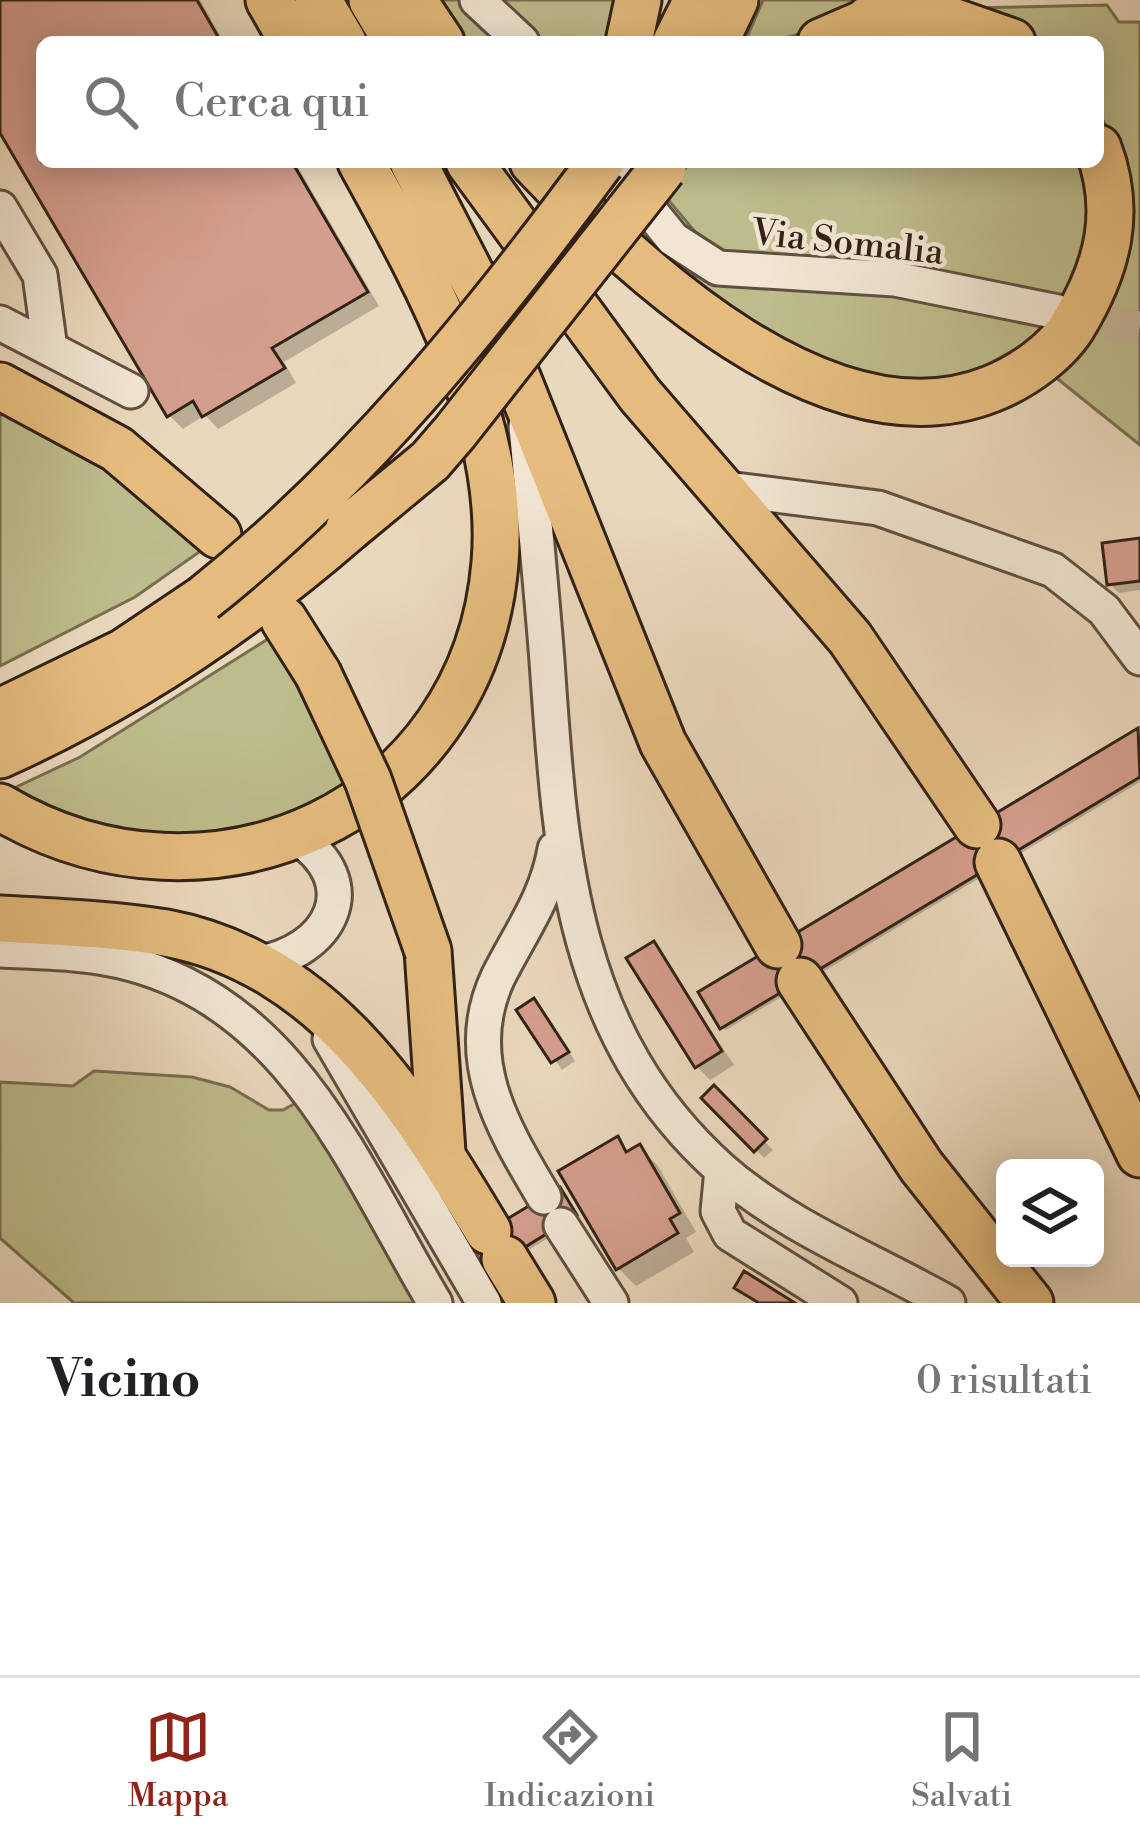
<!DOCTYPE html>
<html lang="it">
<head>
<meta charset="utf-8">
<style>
	:root { --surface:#fff; --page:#f6f6f6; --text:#202124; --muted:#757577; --line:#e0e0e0; --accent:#8f2418 }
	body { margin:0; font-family:"Libre Bodoni",serif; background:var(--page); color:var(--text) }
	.controls { position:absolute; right:36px; bottom:36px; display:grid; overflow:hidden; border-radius:18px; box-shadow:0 6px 30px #0003 }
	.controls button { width:108px; height:108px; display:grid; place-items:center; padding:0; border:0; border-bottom:3px solid var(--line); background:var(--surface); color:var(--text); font:60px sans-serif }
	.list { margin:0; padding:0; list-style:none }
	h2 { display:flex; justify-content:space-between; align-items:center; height:156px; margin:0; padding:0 48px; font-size:51px }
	h2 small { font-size:39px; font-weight:400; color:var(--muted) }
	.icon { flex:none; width:66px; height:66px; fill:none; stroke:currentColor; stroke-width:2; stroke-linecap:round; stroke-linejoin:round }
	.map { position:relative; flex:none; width:1140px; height:1303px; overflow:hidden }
	.search { position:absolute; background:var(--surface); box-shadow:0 6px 30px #0003; left:36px; right:36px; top:36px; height:132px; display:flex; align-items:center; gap:30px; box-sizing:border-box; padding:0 42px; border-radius:18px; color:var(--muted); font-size:45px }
	.sheet { height:372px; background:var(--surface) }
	nav { display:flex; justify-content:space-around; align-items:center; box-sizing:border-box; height:168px; border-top:3px solid var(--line); background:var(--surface); font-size:33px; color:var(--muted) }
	nav a { display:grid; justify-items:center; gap:6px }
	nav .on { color:var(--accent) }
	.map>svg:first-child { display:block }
	.green { fill:#bebc8c; stroke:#786e51; stroke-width:3 }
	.shadow { fill:#0003 }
	.building { fill:#d49e8d; stroke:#322116; stroke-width:3 }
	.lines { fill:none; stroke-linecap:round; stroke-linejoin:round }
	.minor-tunnel { stroke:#c5b39b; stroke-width:33; stroke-dasharray:33 16; stroke-linecap:butt }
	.minor-casing { stroke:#604f40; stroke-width:39 }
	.highway-casing { stroke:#322116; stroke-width:51 }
	.minor { stroke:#f1e6d3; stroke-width:33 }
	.highway { stroke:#e5bc7e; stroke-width:45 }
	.highway-bridge-casing { stroke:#322116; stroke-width:51; stroke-linecap:butt }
	.highway-bridge { stroke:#e5bc7e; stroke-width:45 }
	.labels { text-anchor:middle; stroke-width:9; stroke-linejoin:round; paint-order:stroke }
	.street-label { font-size:36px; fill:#322116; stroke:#f1e6d3 }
</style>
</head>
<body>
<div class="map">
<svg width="1140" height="1303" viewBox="0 0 1140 1303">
	<rect width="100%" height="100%" fill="#ead8bc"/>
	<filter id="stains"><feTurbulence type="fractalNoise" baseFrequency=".00167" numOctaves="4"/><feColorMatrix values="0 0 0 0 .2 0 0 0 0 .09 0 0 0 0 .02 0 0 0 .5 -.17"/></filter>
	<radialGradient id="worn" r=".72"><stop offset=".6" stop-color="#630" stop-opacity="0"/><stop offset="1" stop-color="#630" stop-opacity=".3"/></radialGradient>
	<!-- green -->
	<path class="green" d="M429 0H463L509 42H459Z
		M487 0H630L620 42H535Z
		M763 0H878C822 19 807 42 745 42Z
		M1107 5 1119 22H1140V445L1054 376C1114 312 1140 237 1119 148 1114 134 1100 122 1098 107 1095 87 1098 63 1098 42H1040L968 8Z
		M690 162H1081C1096 220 1097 249 1066 301L717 258 665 196Z
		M693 276 879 285 1048 322 1034 339 952 384 856 376 729 312 689 279Z
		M0 395 118 461 202 550 135 597 0 666Z
		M276 634 357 793 314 817 133 844 8 791 80 757Z
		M94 1071 192 1077 230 1087 269 1110H283L303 1099 424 1303H74L0 1238V1082L73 1086Z"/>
	<!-- shadow -->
	<path class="shadow" d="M0 0H200L224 42H42V162H295L379 306 284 362 296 383 218 429 205 415 183 429 169 415 0 127Z
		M1140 541V590L1119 593 1110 584Z
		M1138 732 1140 782 726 1030 723 1027Z
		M653 944 734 1065 710 1080 697 1067Z
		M542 1010 575 1061 562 1070 521 1011Z
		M714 1089 773 1150 764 1158 705 1098Z
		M617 1140 630 1153 639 1147 658 1166 696 1232 686 1238 694 1252 636 1286 618 1268Z
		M563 1194 578 1220 481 1279 478 1276Z"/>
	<!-- building -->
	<path class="building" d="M0 0H197L221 42H42V162H292L368 292 272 348 285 368 202 417 193 401 167 417 0 133Z
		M1140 538V581L1107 585 1102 543Z
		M1138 728 1140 777 720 1029 698 992Z
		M654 941 722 1051 695 1068 626 958Z
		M534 998 569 1052 551 1063 516 1010Z
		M714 1085 767 1139 754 1152 701 1098Z
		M618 1136 626 1152 640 1144 680 1213 670 1219 678 1233 616 1270 558 1171Z
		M560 1187 577 1215 475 1278 458 1249Z
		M744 1271 795 1303H759L734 1288Z"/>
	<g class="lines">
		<!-- minor-tunnel -->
		<path class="minor-tunnel" d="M1059 312 1140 328"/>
		<defs>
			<path id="minor" d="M477 0 522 42
				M0 208 40 275 50 349
				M651 212 673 239 718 268 895 279 1058 312
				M0 323 131 391
				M526 426C533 504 541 583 547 661 560 850 569 1033 721 1169 785 1226 874 1261 948 1303
				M719 488 878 508 1053 570 1104 610 1140 658
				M0 950C39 952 81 952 120 961 292 1001 353 1166 435 1303
				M254 964C332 953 367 882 295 836
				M330 1039 484 1303
				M722 1170 718 1211 730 1234 840 1303
				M544 1197C503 1128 460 1058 498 977 520 933 547 898 555 849
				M561 1225 611 1303"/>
			<path id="highway" d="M269 0 293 42
				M318 0 343 42
				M372 0 397 42
				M413 0 441 42
				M869 19 952 21 1012 42
				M629 42 638 0
				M676 42 697 0
				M715 42 735 0
				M821 42 897 9
				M413 162 493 317 663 743 778 945
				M469 162 640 395 850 638 977 825
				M533 162C635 270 830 453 991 389 1022 377 1059 351 1075 322 1108 266 1122 211 1098 148
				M0 386 117 449 218 535
				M284 620 318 674
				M0 712 124 652 203 599
				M0 755C129 697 242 621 349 528
				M0 807C209 931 474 813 495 563 507 423 426 280 361 162
				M998 862 1140 1154
				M0 919C55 922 112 924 166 933 326 963 411 1103 488 1231
				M428 951 442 1152
				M800 981 921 1166 1030 1303
				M505 1259 532 1303"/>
		</defs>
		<!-- minor casing -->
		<use href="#minor" class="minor-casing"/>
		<!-- highway casing -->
		<use href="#highway" class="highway-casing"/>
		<!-- minor -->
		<use href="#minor" class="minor"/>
		<!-- highway -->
		<use href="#highway" class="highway"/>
		<defs>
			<path id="highway-bridge" d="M349 528 430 461 455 432 663 168
				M203 599C359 475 483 322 601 162
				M318 674 368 780 428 951"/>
		</defs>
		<!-- highway-bridge casing -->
		<use href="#highway-bridge" class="highway-bridge-casing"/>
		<!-- highway-bridge -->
		<use href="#highway-bridge" class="highway-bridge"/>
	</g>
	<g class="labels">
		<!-- street labels -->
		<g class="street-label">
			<text transform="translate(848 241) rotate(6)" y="13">Via Somalia</text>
		</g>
	</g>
	<rect width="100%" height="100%" filter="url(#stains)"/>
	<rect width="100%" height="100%" fill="url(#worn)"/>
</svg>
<div class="controls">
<button><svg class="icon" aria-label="layers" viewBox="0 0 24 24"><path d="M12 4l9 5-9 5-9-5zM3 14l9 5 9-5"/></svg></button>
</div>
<div class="search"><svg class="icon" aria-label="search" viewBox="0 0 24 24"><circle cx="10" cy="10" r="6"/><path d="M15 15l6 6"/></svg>Cerca qui</div>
</div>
<section class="sheet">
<h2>Vicino<small>0 risultati</small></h2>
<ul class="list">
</ul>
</section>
<nav>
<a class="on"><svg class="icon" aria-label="map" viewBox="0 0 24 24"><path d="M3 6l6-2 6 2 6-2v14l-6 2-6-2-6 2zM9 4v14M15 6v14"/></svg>Mappa</a>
<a><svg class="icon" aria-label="directions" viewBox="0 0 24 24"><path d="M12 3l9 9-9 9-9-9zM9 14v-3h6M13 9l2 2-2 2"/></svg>Indicazioni</a>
<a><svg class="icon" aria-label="saved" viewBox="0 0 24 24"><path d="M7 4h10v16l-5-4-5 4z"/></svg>Salvati</a>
</nav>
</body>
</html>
